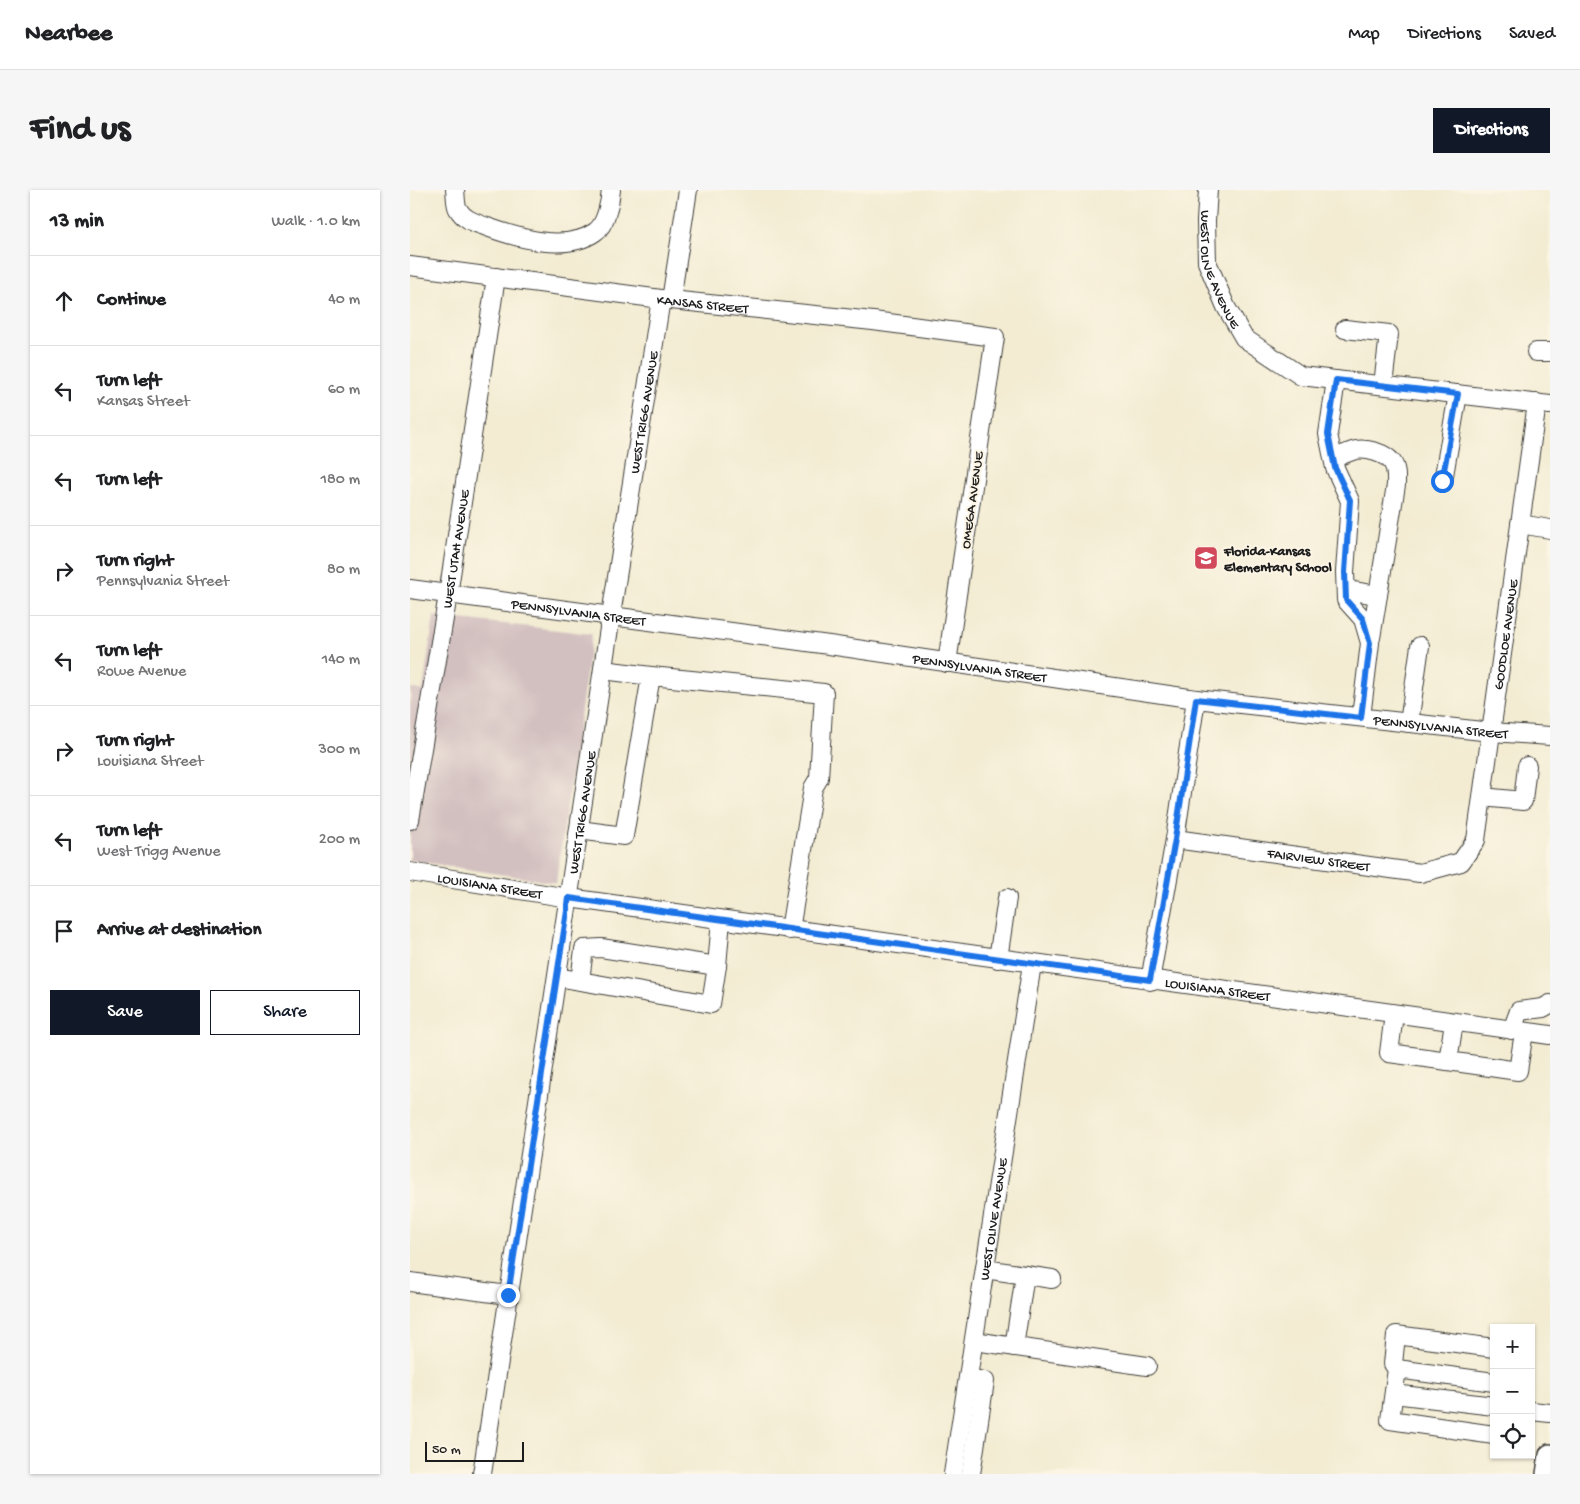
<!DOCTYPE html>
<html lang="en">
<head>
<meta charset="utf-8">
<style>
	:root { --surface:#fff; --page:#f6f6f6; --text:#202124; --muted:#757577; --line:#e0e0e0; --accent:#111827 }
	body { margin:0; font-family:"Gochi Hand",sans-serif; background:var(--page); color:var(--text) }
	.controls { position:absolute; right:15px; bottom:15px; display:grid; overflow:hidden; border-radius:0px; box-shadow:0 1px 4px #0004 }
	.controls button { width:45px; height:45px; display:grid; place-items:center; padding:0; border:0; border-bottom:1px solid var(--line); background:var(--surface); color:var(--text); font:25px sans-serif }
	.scale { position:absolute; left:15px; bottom:12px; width:99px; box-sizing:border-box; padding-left:5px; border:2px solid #1c1c1c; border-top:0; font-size:14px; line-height:18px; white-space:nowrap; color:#1c1c1c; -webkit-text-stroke:4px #fcf5e5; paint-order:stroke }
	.stop { position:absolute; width:15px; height:15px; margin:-11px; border:4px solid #1a73e8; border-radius:50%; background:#fff }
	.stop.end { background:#1a73e8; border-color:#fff; box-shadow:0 1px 5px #0008 }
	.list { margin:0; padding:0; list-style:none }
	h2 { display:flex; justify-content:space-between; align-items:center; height:65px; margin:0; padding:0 20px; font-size:21px }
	h2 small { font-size:16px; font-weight:400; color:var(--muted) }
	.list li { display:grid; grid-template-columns:32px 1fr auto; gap:15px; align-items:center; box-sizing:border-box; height:90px; padding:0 20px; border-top:1px solid var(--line) }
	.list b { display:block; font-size:19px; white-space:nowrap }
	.list p { margin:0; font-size:16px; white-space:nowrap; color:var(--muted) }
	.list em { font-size:16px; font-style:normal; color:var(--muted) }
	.actions { display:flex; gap:10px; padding:15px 20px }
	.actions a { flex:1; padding:11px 0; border:1px solid var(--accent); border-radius:0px; text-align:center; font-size:18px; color:var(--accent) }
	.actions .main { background:var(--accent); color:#fff }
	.icon { flex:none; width:28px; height:28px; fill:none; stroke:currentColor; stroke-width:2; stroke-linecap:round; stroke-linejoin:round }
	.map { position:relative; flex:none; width:1140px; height:1284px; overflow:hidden; border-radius:0px }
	header { display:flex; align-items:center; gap:30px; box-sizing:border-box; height:70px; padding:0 25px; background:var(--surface); border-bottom:1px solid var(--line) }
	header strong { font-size:24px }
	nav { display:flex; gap:28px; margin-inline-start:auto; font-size:18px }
	.intro { display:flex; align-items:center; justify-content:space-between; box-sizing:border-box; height:120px; padding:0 30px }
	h1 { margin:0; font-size:35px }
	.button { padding:12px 22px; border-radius:0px; background:var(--accent); color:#fff; font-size:18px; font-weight:700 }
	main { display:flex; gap:30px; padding:0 30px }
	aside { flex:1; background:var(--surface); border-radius:0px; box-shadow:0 1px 4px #0004 }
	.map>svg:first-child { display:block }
	.industrial { fill:#d2bfc0 }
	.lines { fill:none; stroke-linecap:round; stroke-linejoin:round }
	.minor-casing { stroke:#3c3b37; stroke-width:20 }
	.major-casing { stroke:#3c3b37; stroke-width:24 }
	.minor { stroke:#fff; stroke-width:18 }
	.major { stroke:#fff; stroke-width:21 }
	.route { stroke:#1a73e8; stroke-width:6 }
	.labels { text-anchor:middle; stroke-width:4; stroke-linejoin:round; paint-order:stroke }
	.street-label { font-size:14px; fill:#1c1c1c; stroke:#fcf5e5 }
	.poi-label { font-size:14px; font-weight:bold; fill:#1c1c1c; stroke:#fcf5e5; text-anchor:start }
</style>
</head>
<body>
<header>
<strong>Nearbee</strong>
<nav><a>Map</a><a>Directions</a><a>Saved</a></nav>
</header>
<div class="intro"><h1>Find us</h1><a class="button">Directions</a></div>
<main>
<aside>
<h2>13 min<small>Walk · 1.0 km</small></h2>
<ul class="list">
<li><svg class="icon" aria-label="ahead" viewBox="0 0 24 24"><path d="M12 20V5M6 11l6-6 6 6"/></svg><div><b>Continue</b></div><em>40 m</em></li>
<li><svg class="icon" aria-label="left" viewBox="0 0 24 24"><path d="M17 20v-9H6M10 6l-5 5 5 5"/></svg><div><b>Turn left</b><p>Kansas Street</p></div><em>60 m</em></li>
<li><svg class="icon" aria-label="left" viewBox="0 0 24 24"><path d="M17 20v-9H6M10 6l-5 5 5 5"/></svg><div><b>Turn left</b></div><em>180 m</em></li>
<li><svg class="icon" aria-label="right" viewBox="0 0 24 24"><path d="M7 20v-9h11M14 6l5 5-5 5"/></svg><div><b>Turn right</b><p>Pennsylvania Street</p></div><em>80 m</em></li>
<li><svg class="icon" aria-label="left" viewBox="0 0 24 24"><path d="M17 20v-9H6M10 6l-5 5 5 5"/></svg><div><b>Turn left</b><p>Rowe Avenue</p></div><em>140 m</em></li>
<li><svg class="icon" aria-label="right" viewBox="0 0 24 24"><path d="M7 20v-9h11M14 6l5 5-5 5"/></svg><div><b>Turn right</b><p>Louisiana Street</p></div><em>300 m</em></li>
<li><svg class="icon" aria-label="left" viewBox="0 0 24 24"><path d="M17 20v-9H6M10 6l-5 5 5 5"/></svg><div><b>Turn left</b><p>West Trigg Avenue</p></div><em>200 m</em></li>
<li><svg class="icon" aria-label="arrive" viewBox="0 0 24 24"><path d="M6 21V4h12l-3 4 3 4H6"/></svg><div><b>Arrive at destination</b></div></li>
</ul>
<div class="actions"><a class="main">Save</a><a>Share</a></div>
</aside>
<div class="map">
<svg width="1140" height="1284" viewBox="0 0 1140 1284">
	<rect width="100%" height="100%" fill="#fcf5e5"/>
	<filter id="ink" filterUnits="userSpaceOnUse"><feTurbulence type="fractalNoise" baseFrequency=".02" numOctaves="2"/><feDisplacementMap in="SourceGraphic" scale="10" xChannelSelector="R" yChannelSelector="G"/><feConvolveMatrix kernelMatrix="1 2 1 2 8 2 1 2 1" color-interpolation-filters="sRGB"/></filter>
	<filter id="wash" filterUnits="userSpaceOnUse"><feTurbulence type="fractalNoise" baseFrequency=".0096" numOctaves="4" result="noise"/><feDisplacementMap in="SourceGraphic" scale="20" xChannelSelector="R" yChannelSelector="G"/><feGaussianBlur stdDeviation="1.12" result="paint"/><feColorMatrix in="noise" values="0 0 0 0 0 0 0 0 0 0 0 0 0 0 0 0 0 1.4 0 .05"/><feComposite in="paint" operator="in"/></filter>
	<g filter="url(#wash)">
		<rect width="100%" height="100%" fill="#f3ecd3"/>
		<!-- industrial -->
		<path class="industrial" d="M24 426 182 444 146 693 0 670V498L13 501Z"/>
	</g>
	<g filter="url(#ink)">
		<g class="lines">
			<defs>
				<g id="minor">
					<path d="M45 0C46 5 45 14 48 19 54 30 66 33 77 37 108 48 155 63 185 42 196 35 200 12 201 0"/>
					<path id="s1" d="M798 0 796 31 797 72 816 117 834 148 891 186 1140 215"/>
					<path id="s2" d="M0 76 251 109 463 131 585 147 537 473"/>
					<path d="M261 110 278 0"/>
					<path d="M935 139 979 144 973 195"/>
					<path d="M1126 162H1140"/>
					<path d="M926 190 918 244 925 278 940 311 935 382 936 410 953 429 960 453 951 527"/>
					<path d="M923 268C931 266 938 262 946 260 957 258 975 263 982 272 987 279 986 287 986 295L961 448"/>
					<path d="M1033 291 1048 204"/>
					<path d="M1110 334 1140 339"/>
					<path id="s3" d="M0 399 419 455 786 509 1081 542 1140 546"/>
					<path d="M936 400 968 405"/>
					<path d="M193 480 241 486"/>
					<path d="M999 533 1010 456"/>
					<path d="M1072 607 1113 611 1117 576"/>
					<path id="s4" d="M0 630 38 405 86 87"/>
					<path d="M169 640 214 646 241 486 414 503 409 588 403 598 380 740"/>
					<path id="s5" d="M765 649 1010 683 1051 672 1066 650 1127 213"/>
					<path id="s6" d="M0 682 159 708 1140 845"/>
					<path d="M588 769 597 708"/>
					<path d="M147 787 170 791 174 759 191 758 307 776 311 730"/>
					<path d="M170 791 301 814 307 776"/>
					<path d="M740 791 765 649 786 509"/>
					<path d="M984 824 979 863 1038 871 1044 832"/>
					<path d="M1102 840 1109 821 1133 818 1140 814"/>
					<path d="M1038 871 1108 881 1114 842"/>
					<path d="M575 1079 642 1089"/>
					<path d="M0 1092 98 1105"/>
					<path d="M564 1151 737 1176"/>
					<path d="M604 1157 615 1085"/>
					<path d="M1084 1158 986 1145 983 1174 987 1179 980 1230 1084 1245"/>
					<path d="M987 1179 1084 1192"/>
					<path d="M558 1188 575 1191 561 1284"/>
					<path d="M984 1204 1084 1216"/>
					<path d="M1121 1221 1140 1223"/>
					<path id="s7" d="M72 1284 201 425 251 109"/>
					<path id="s8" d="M543 1284 622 774"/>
				</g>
				<path id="major" d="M1137 1284 1140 1265"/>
			</defs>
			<!-- minor casing -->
			<use href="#minor" class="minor-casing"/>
			<!-- major casing -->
			<use href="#major" class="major-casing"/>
			<!-- minor -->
			<use href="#minor" class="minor"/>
			<!-- major -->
			<use href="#major" class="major"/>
		</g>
	</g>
	<g class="lines" filter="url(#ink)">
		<!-- route -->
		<path class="route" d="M98 1105 159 708 740 790 765 649 786 509 951 528 960 453 953 429 936 410 935 382 940 310 925 278 918 244 926 190 1048 204 1032 291"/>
	</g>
	<!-- icons -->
	<defs>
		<symbol id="school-square" viewBox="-11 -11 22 22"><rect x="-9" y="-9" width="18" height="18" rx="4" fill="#d1495b" stroke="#fcf5e5"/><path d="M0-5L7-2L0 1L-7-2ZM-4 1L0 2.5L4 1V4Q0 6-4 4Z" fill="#fff"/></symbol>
	</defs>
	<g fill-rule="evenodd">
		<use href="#school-square" x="782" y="354" width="28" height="28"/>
	</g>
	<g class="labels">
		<!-- street labels -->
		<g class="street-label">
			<text dy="5" stroke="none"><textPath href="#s1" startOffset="82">WEST OLIVE AVENUE</textPath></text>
			<text dy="5" stroke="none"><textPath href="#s2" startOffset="295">KANSAS STREET</textPath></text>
			<text dy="5" stroke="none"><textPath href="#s7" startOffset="1074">WEST TRIGG AVENUE</textPath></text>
			<text transform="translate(561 310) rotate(-82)" y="5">OMEGA AVENUE</text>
			<text dy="5" stroke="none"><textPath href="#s4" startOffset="275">WEST UTAH AVENUE</textPath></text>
			<text dy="5" stroke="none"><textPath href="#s3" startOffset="170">PENNSYLVANIA STREET</textPath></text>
			<text dy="5" stroke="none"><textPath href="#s5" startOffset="524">GOODLOE AVENUE</textPath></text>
			<text dy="5" stroke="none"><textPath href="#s3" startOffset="575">PENNSYLVANIA STREET</textPath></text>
			<text dy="5" stroke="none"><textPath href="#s3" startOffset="1040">PENNSYLVANIA STREET</textPath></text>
			<text dy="5" stroke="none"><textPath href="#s7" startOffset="669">WEST TRIGG AVENUE</textPath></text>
			<text dy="5" stroke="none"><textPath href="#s5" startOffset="145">FAIRVIEW STREET</textPath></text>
			<text dy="5" stroke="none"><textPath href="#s6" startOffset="81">LOUISIANA STREET</textPath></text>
			<text dy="5" stroke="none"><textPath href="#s6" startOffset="816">LOUISIANA STREET</textPath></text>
			<text dy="5" stroke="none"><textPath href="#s8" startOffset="258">WEST OLIVE AVENUE</textPath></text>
		</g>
		<!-- poi labels -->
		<g class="poi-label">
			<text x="814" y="365">Florida-Kansas<tspan x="814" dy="16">Elementary School</tspan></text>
		</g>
	</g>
</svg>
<div class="controls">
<button>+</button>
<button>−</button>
<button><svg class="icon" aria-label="locate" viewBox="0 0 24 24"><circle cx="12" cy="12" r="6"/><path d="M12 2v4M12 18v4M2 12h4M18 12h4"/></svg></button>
</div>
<div class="scale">50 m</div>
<div class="stop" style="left:1032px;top:291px"></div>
<div class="stop end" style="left:98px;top:1105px"></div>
</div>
</main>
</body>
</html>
